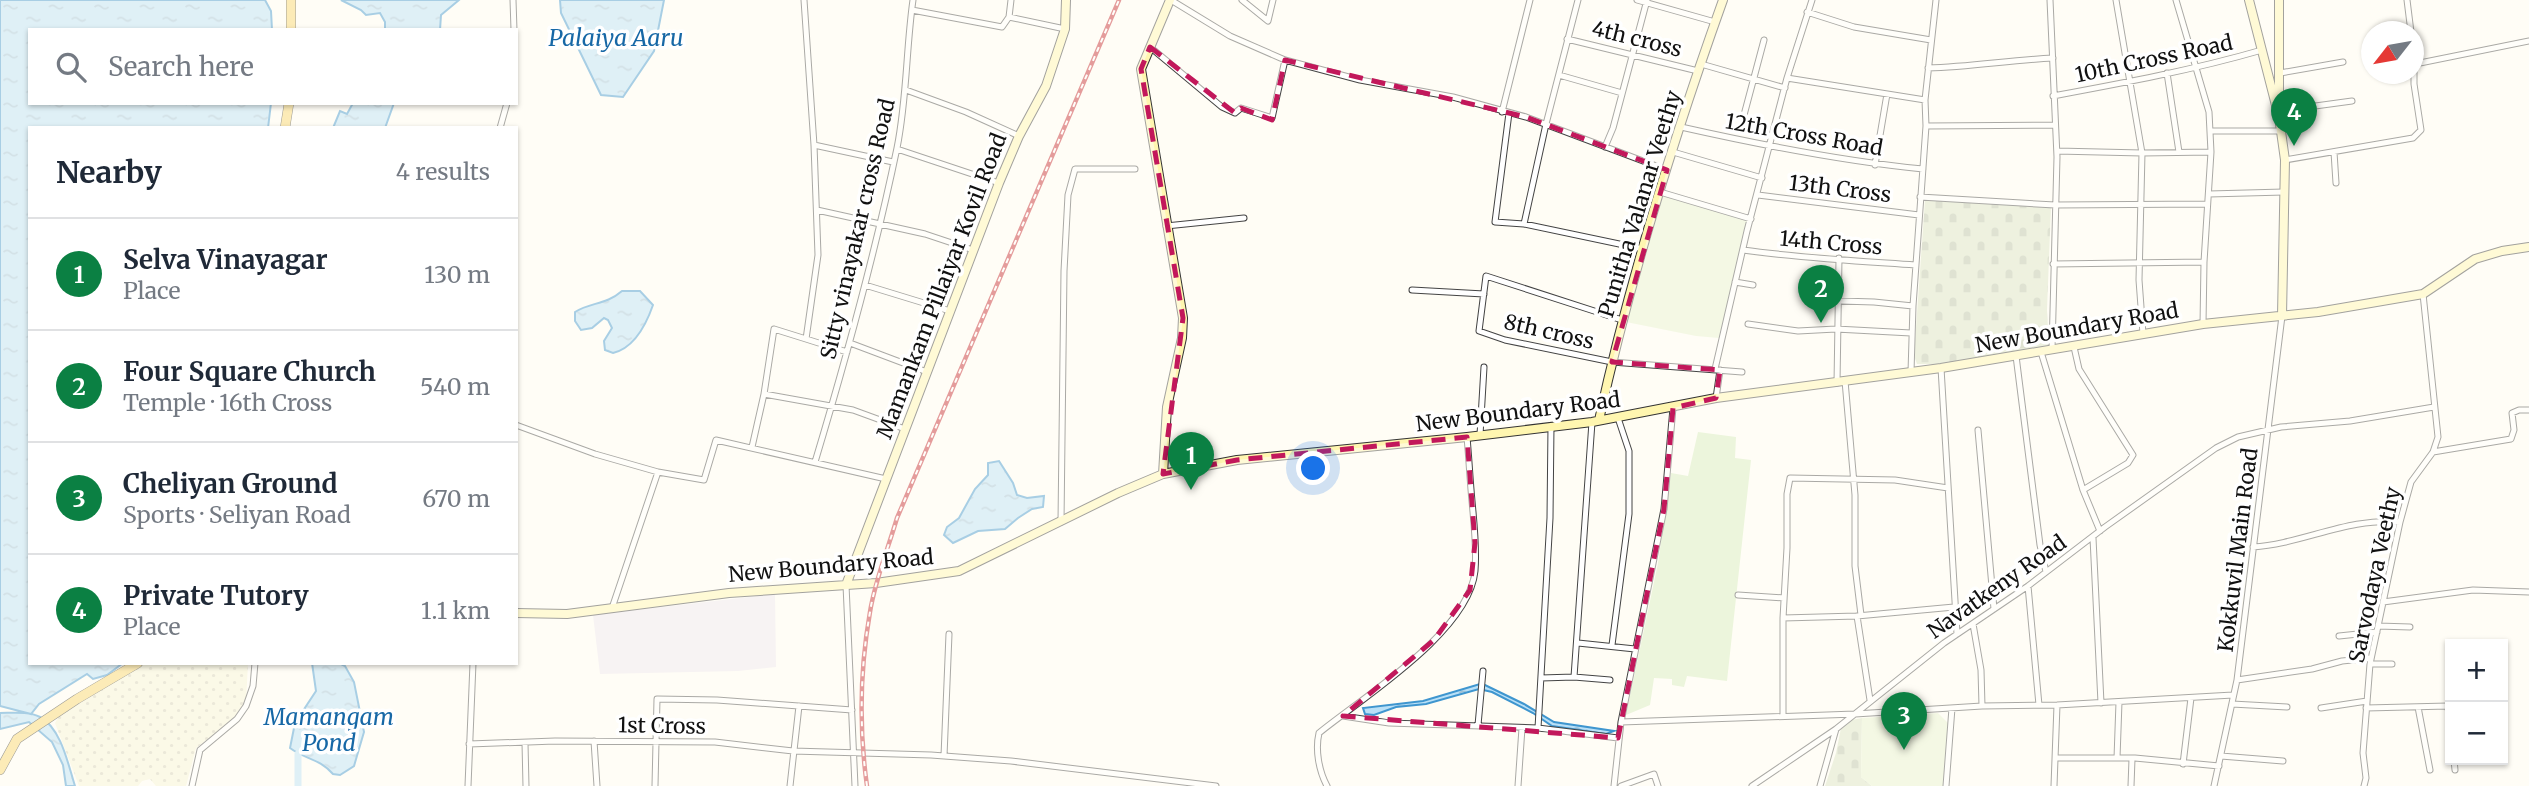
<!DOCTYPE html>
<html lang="en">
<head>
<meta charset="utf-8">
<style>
	:root { --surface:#fff; --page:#f6f6f7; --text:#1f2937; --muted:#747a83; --line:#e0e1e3; --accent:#0b8043 }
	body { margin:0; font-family:Merriweather,serif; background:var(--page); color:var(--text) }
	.controls { position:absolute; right:21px; bottom:21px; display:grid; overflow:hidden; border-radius:0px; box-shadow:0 2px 5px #0004 }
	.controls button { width:63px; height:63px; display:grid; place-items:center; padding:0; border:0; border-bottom:2px solid var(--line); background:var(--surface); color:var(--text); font:35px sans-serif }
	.compass { position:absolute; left:2361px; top:21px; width:63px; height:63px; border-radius:50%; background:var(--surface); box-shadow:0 2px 5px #0004; rotate:239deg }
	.you { position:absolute; left:1314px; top:469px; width:24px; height:24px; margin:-18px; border:5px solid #fff; border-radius:50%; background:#1a73e8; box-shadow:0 0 0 10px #1a73e833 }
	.badge { display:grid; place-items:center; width:46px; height:46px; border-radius:50%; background:var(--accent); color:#fff; font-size:23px; font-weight:700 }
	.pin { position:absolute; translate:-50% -58px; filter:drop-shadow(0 2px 4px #0008) }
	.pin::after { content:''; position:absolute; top:37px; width:24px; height:21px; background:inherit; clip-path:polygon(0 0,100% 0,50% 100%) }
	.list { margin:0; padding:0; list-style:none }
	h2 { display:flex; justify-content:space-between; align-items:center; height:91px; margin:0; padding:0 28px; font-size:30px }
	h2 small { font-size:23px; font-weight:400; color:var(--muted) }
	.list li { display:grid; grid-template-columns:46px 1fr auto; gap:21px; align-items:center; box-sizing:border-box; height:112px; padding:0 28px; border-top:2px solid var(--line) }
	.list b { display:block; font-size:26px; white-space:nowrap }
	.list p { margin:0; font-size:23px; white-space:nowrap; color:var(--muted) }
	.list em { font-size:23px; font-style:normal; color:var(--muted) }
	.icon { flex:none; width:38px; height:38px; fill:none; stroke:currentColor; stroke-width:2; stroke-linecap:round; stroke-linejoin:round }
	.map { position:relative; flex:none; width:2529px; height:786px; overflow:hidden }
	.search { position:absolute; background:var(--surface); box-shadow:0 2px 5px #0004; left:28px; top:28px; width:490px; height:77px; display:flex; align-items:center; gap:18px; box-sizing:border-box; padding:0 24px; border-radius:0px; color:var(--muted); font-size:26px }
	.panel { position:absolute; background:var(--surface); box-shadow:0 2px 5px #0004; left:28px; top:126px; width:490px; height:539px; border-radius:0px }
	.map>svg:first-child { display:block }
	.industrial { fill:#eee6ef }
	.farmland { fill:url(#farmland-dots) }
	.grass { fill:#d5ebbd }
	.cemetery { fill:url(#cemetery-stones) }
	.pitch { fill:#e6f2cf }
	.water { fill:url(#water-ripples); stroke:#3f96cf; stroke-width:2 }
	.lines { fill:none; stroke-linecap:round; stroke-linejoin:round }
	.canal { stroke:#b9e0f7; stroke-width:7 }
	.street-casing { stroke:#444; stroke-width:7 }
	.secondary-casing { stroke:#333; stroke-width:10 }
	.primary-casing { stroke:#222; stroke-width:10 }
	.street { stroke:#fff; stroke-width:5 }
	.secondary { stroke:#fff6b0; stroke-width:8 }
	.primary { stroke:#f9d66b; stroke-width:9 }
	.rail-casing { stroke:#c4262e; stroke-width:4.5 }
	.rail { stroke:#fff; stroke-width:2; stroke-dasharray:5; stroke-linecap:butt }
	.marked { fill:none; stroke:#c2185b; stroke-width:5; stroke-dasharray:14 9; stroke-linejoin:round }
	.labels { text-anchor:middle; stroke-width:7; stroke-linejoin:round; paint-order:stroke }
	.street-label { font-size:21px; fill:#111; stroke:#fff }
	.water-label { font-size:23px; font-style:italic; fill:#1768a6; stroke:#fff }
</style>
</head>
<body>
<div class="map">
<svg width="2529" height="786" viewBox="0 0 2529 786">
	<defs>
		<pattern id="farmland-dots" width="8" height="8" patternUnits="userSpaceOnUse" patternTransform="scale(1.75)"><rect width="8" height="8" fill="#f6f3d4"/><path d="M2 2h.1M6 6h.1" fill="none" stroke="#d2cfb5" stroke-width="1.8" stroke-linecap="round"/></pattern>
		<pattern id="cemetery-stones" width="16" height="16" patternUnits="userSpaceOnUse" patternTransform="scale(1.75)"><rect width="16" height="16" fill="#d9e3c4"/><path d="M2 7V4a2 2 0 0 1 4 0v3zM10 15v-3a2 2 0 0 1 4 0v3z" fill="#b9c2a7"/></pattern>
		<pattern id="water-ripples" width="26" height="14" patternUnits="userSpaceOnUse" patternTransform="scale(1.75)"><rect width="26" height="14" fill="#b9e0f7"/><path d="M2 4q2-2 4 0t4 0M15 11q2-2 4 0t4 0" fill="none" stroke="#9ebfd3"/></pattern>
	</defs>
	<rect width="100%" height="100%" fill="#fffdf5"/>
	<!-- industrial -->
	<path class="industrial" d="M775 594 776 667 738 671 600 674 593 615Z"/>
	<!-- farmland -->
	<path class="farmland" d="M145 663H248L246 701 235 718 196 748 186 786H156L150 779 142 781 138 786H79L55 723 59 716Z"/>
	<!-- grass -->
	<path class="grass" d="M1698 432 1736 437 1735 458 1751 460 1727 681 1687 676 1684 687 1672 685V679L1654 678 1650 705 1626 715 1658 563 1671 473 1688 476Z"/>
	<!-- cemetery -->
	<path class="cemetery" d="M1925 200 2051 207 2047 310 2049 347 1946 364H1917L1914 356Z
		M1862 718 1861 777 1872 786H1825L1836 753 1841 728 1851 720Z"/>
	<!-- pitch -->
	<path class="pitch" d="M1663 196 1748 221 1719 338 1696 336 1626 322Z
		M1938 713 1948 723 1946 786H1872L1861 777 1862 718Z"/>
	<!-- water -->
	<path class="water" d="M0 0H265L271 11 272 30H30V103H271L268 128H30V663H123L107 675 93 679 87 674 39 704 31 714 0 706Z
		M341 0H459L441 15 440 30H385V22L380 13 366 15 361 10Z
		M560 0H664L654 51 623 97 601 95 561 13Z
		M353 103H394L385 128H333L340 111 347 114Z
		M622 291H640L653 305C646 325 634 348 613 353L605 350 604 341 612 328 608 320 604 318 592 328 581 330 575 321V312C591 302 606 305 622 291Z
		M999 461 1013 483 1017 495 1027 498 1044 496 1043 507 1032 509 1018 518 1005 529 978 531 953 543 944 535 947 527 959 518 975 489 988 475V463Z
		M312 663H339L345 666 354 682 364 732 354 766 340 775 333 774C319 758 306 760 290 748L295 723 316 691Z
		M1480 684 1485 685 1524 704 1554 722 1614 731 1606 734 1552 726 1533 713 1492 692 1479 689 1426 704 1396 707 1374 715 1365 714 1363 708 1423 701Z
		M0 713C12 713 29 711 40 717 61 728 68 764 75 786H66L63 765 52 742 29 722 0 729Z"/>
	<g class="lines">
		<!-- canal -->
		<path class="canal" d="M298 754V786"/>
		<defs>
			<path id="street" d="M513 0 514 30
				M804 0 814 145 818 255 806 339 847 352
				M1171 0 1230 36 1285 60 1360 80 1453 97 1526 117 1667 170
				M1242 0 1268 21 1273 0
				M1637 0 1715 22
				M2050 0 2057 157 2052 350
				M2116 0 2142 153 2211 152
				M2176 0 2209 112 2211 152 2204 262 2203 324
				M2407 0 2411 32
				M912 10 1002 27 1009 17 1065 29
				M1807 12 1854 27 1931 40
				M1009 17 1011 0
				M1567 39 1698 71
				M1150 47 1222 107 1235 113 1241 108 1272 118 1285 60
				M1701 64 1785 88
				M2415 64 2529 41
				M1928 68C1970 67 2011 60 2053 58
				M2167 73 2179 152
				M2280 73 2343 62
				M1559 75 1622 93
				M1787 78 1925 100
				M906 90 966 112 1019 136
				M2053 96C2123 83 2193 70 2262 50
				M2279 111 2352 101
				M1502 112 1530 0
				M1509 113 1495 222 1524 224 1643 249
				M1744 115 1764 40
				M1926 126 2055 125
				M1681 127C1761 145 1841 161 1923 169
				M500 128 507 103
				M2210 131H2281
				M814 145 893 162
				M1605 147 1613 128 1647 0
				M897 149 999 183
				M2057 151 2142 153 2139 280 2143 334
				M1673 152 1762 178
				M2334 152 2336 183
				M2285 160 2413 138 2421 130 2414 84V55
				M1875 165 1887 94
				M1660 192 1751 219
				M2209 194 2284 192
				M1758 195 1919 215
				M1920 197 2055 205 2207 204
				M817 210 925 234 973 250
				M1524 224 1546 124 1578 0
				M1166 226 1244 218
				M1743 250C1801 258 1858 261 1915 265
				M2053 264 2204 262
				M1735 282 1753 285
				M865 285 950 311
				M1412 290 1484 294
				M1808 300 1874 302 1913 306
				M1622 320 1486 276 1479 331 1505 340 1612 362 1742 372
				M1748 324 1798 331 1836 329 1911 333
				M850 343 927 372
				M2074 347 2079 369 2133 455 2128 463 2083 490
				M2041 352 2083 490 2100 531
				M2016 356 2040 545 2046 572
				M1941 368 1957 634
				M1715 369 1747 231 1787 78 1812 0
				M1911 372 1913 306 1926 126 1925 100 1936 0
				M1845 381 1855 495V566L1861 615
				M1837 383 1839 258
				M764 394 774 329 806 339
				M1716 398 1720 370
				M516 425 595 454 658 472 704 480 716 440 886 479
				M1978 430 1994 609
				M1480 435 1484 367
				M752 447 764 394 853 410 905 429
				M2433 452 2511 439 2514 430 2512 413 2519 410H2529
				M815 462C846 359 875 254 897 148 907 99 906 49 913 0
				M1061 522 1064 271 1068 195 1075 169H1135
				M2093 538 2101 703
				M2253 547C2302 544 2349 517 2400 522
				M846 585 855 786
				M2028 586 2039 705
				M1738 595 1784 598
				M2383 602 2473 590 2529 592
				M612 608 658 472
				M1857 616 1870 700
				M1783 618 1787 548V494L1790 478 1895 480 1948 488
				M1973 624 1981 670 1982 706
				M2378 626 2410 627
				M2339 636 2377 632
				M1578 643 1635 649
				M1612 645 1629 514V451L1618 418
				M2370 664H2392
				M1574 677 1592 422
				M1541 678 1574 677 1610 680
				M2237 680 2312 669 2342 661 2371 658
				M2232 704 2287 707
				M2418 707 2430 770
				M2321 708 2367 701
				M2366 708 2448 706 2450 729
				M1783 715V618L1857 616 1954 607
				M1343 716 1389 723 1538 728 1618 738
				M1621 722 1855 714 1982 706 2057 705 2233 695
				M1478 725 1483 671
				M1538 728 1550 518 1551 426
				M594 741 597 786
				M525 743 526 786
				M469 744 555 741 715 742 793 751 931 755 1011 761 1216 786
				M944 756 949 634
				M2221 756 2283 761
				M2056 758H2135L2219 766
				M2117 758 2119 702
				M2454 760 2455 770
				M2183 764 2191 698
				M192 786 200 750 237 719 246 706 253 686 255 663
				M468 786 473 663
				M655 786 657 699 717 700 852 710
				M790 786 799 706
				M1327 786C1319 771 1315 750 1319 733 1363 697 1469 632 1475 571 1477 548 1474 524 1472 501 1470 480 1469 459 1467 437
				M1518 786 1522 728
				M1614 786 1621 722 1664 509 1673 408
				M1621 786 1654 774 1658 786
				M1752 786 1836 729 1944 643 2028 586 2105 527 2216 448 2238 437 2281 427 2350 421 2434 407
				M1820 786 1836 729
				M1946 786 1952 708
				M2054 786 2057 705
				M2131 786 2132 759
				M2214 786 2237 680 2282 316
				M2364 786 2366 778 2363 753 2370 664 2400 522 2411 482 2433 452 2438 437 2423 294"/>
			<path id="secondary" d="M2249 0 2279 117 2285 160 2282 316
				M2279 0V106
				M1599 420C1630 278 1674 137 1723 0
				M1163 474 1167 407 1182 338 1183 318 1141 69 1170 0
				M846 585 999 183 1019 136 1046 86 1065 29 1066 0
				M516 613 567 614 729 593 876 583 959 571 1118 493 1163 474 1237 460 1467 437 1592 422 1716 398 1941 368 2203 324 2318 312 2423 294 2475 259 2502 251 2529 247"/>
			<path id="primary" d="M291 30V0
				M285 128 289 103
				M0 770 17 739 77 699 138 663"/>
		</defs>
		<!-- street casing -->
		<use href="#street" class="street-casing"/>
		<!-- secondary casing -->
		<use href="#secondary" class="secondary-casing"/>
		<!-- primary casing -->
		<use href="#primary" class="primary-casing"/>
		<!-- street -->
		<use href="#street" class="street"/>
		<!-- secondary -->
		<use href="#secondary" class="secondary"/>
		<!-- primary -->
		<use href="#primary" class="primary"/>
		<defs>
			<path id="rail" d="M867 786C859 729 860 669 870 612 875 580 888 549 897 518L1119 0"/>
		</defs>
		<!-- rail casing -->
		<use href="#rail" class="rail-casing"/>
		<!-- rail -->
		<use href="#rail" class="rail"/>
	</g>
	<!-- marked area -->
	<path d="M0 0H2529V786H0ZM1150 47 1235 113 1241 108 1272 120 1285 60 1526 117 1667 170 1612 362 1720 370 1716 398 1673 408 1664 509 1618 738 1343 716 1434 640 1470 590 1475 543 1467 437 1237 460 1163 474 1183 318 1141 69Z" fill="#fffdf5" fill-opacity=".55" fill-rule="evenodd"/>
	<path class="marked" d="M1150 47 1235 113 1241 108 1272 120 1285 60 1526 117 1667 170 1612 362 1720 370 1716 398 1673 408 1664 509 1618 738 1343 716 1434 640 1470 590 1475 543 1467 437 1237 460 1163 474 1183 318 1141 69Z"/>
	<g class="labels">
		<!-- street labels -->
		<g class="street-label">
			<text transform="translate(1637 39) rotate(14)" y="7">4th cross</text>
			<text transform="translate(2154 59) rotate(-12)" y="7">10th Cross Road</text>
			<text transform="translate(1804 135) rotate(10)" y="7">12th Cross Road</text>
			<text transform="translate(1840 189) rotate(7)" y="7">13th Cross</text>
			<text transform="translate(1640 204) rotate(-73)" y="7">Punitha Valanar Veethy</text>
			<text transform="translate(858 229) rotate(-77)" y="7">Sitty vinayakar cross Road</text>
			<text transform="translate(1831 243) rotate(5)" y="7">14th Cross</text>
			<text transform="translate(942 286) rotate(-69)" y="7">Mamankam Pillaiyar Kovil Road</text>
			<text transform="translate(2077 328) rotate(-10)" y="7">New Boundary Road</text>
			<text transform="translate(1549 332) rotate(13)" y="7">8th cross</text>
			<text transform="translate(1518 412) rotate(-7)" y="7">New Boundary Road</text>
			<text transform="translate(2238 550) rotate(-83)" y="7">Kokkuvil Main Road</text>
			<text transform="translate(831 566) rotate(-5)" y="7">New Boundary Road</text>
			<text transform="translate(2375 575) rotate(-78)" y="7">Sarvodaya Veethy</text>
			<text transform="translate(1997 587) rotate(-35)" y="7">Navatkeny Road</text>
			<text transform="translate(662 726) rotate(1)" y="7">1st Cross</text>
		</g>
		<!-- water labels -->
		<g class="water-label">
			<text x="616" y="46">Palaiya Aaru</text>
			<text x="329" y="725">Mamangam<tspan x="329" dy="26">Pond</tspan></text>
		</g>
	</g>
</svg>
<div class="controls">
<button>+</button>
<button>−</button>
</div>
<svg class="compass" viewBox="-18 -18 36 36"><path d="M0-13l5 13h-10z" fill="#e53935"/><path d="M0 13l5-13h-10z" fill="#747a83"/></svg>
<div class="you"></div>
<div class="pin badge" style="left:1191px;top:490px">1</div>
<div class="pin badge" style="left:1821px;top:323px">2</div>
<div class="pin badge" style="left:1904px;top:750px">3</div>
<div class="pin badge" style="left:2294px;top:146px">4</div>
<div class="search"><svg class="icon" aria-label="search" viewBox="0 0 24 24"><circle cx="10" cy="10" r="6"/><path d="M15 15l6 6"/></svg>Search here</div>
<section class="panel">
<h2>Nearby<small>4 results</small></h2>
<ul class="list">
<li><span class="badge">1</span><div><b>Selva Vinayagar</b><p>Place</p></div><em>130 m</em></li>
<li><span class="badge">2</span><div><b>Four Square Church</b><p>Temple · 16th Cross</p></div><em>540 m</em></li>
<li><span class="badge">3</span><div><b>Cheliyan Ground</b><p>Sports · Seliyan Road</p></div><em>670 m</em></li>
<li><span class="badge">4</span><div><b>Private Tutory</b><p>Place</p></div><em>1.1 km</em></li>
</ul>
</section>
</div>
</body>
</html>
